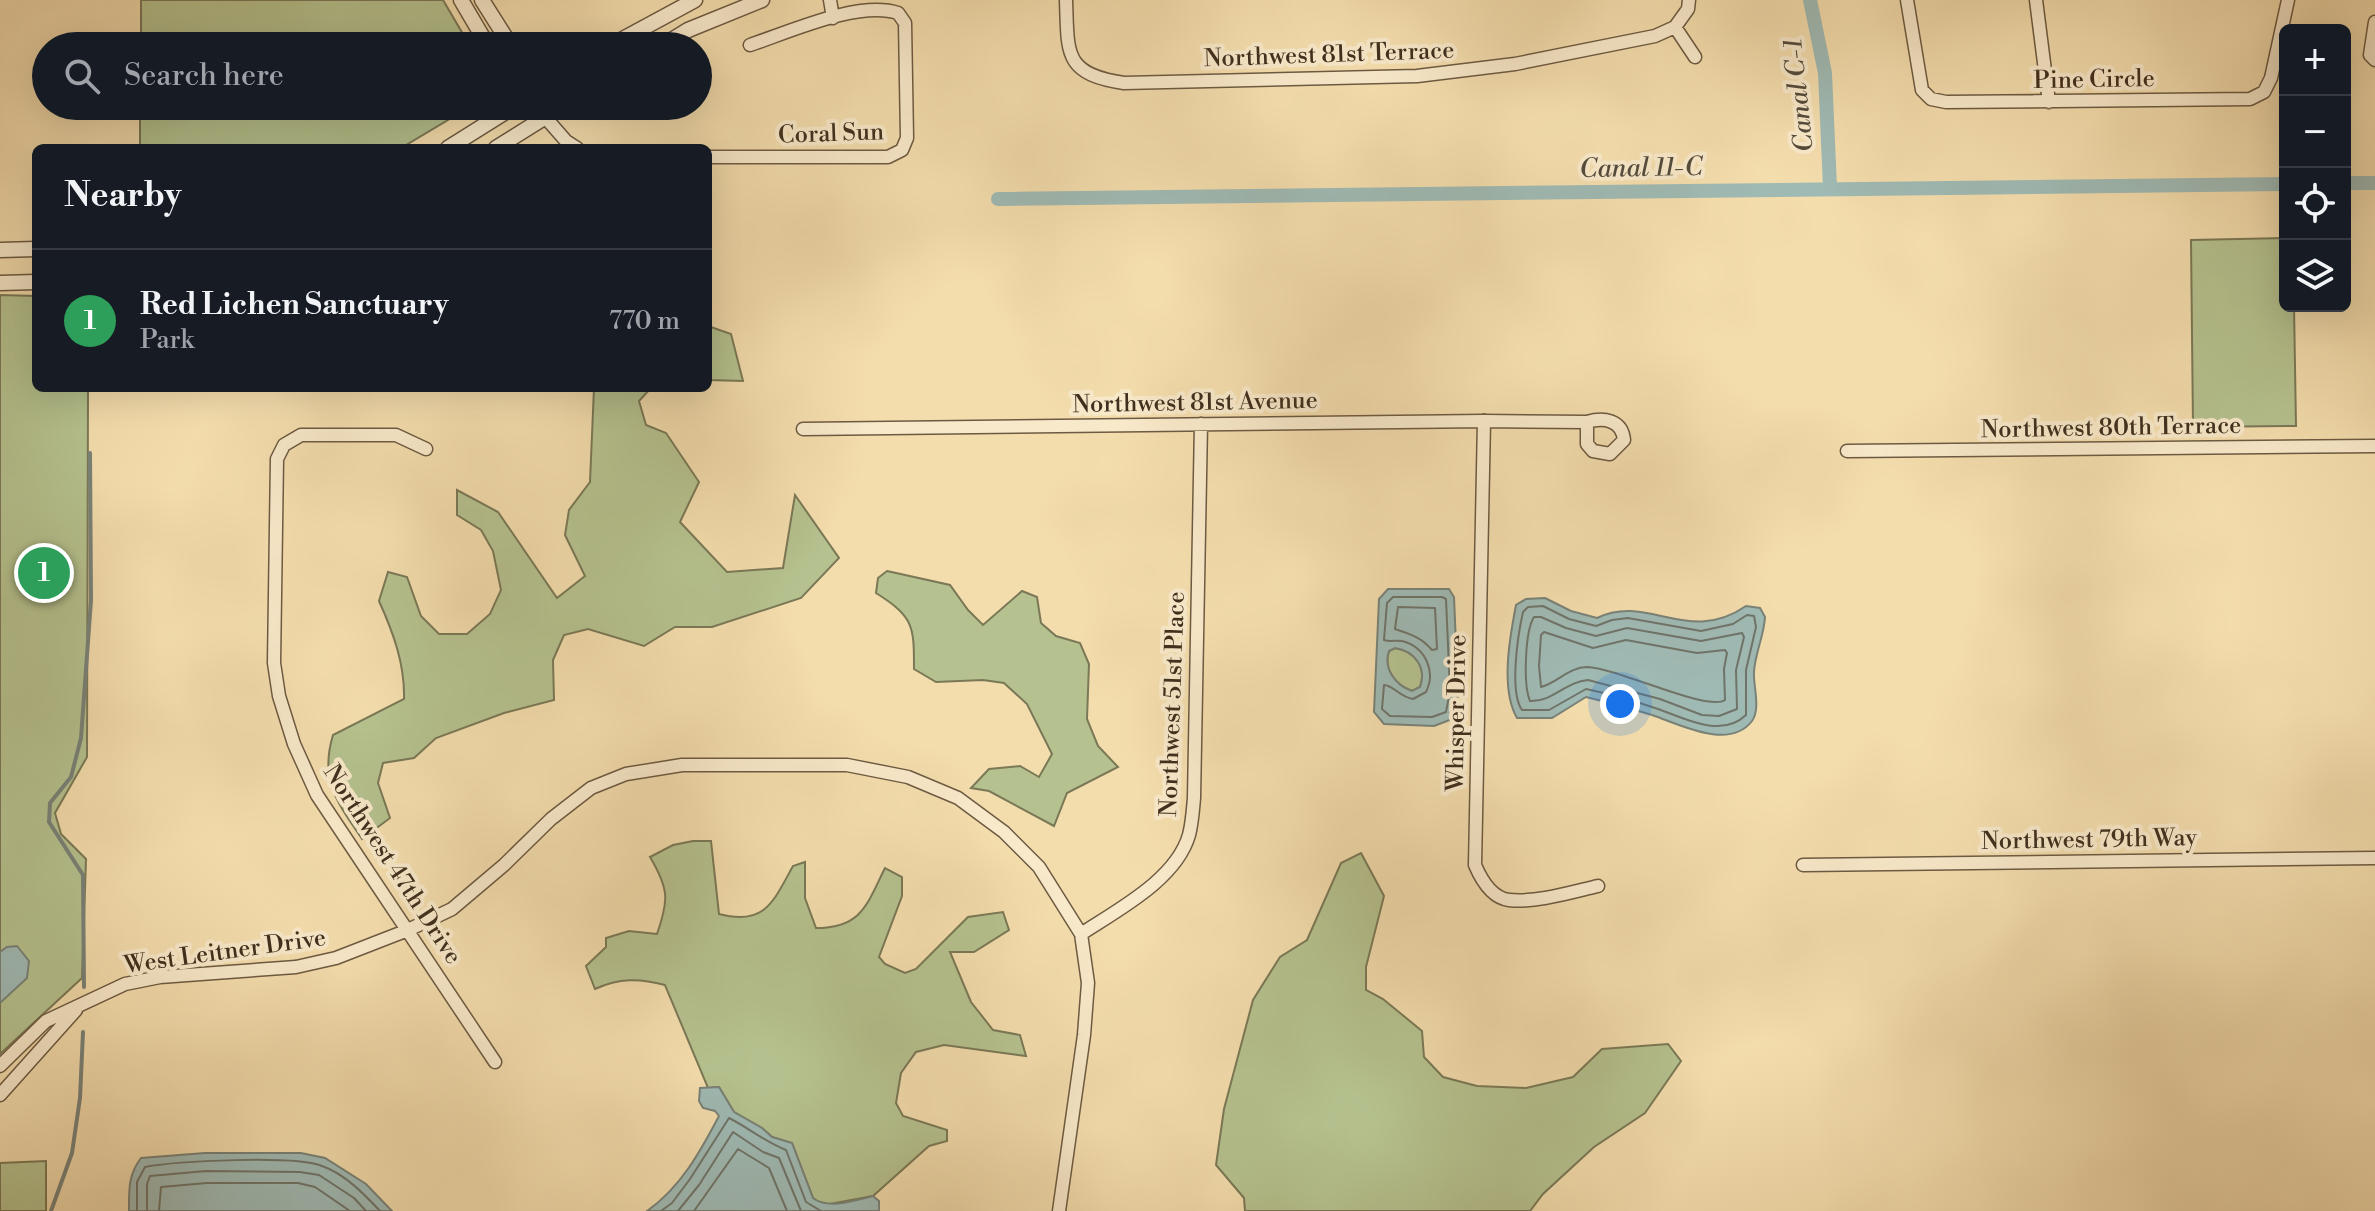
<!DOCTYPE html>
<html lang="en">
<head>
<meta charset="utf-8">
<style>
	:root { --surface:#171b24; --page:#242831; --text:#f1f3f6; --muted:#9ea1a6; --line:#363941; --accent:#7c3aed }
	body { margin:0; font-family:"Libre Bodoni",serif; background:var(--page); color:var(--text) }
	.controls { position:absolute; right:24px; top:24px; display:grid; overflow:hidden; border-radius:12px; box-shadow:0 8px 32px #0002 }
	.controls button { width:72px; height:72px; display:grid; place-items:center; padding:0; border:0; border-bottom:2px solid var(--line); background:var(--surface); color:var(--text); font:40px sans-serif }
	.you { position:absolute; left:1620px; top:704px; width:28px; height:28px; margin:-20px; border:6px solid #fff; border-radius:50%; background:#1a73e8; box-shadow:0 0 0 12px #1a73e833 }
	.badge { display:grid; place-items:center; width:52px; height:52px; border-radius:50%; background:var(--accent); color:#fff; font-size:26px; font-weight:700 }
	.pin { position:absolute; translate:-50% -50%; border:4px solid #fff; box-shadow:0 2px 8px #0006 }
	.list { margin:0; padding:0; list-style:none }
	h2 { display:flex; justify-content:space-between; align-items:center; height:104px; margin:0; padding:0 32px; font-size:34px }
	h2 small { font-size:26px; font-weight:400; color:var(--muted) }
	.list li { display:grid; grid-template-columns:52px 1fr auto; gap:24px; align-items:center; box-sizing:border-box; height:144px; padding:0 32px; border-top:2px solid var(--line) }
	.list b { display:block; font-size:30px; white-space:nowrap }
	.list p { margin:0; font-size:26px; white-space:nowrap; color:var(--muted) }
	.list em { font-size:26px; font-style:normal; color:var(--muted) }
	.icon { flex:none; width:44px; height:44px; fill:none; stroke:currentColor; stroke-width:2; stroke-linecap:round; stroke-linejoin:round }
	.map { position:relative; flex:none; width:2375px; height:1211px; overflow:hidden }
	.search { position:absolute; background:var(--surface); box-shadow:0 8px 32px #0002; left:32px; top:32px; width:680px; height:88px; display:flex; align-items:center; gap:20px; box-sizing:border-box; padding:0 28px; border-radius:44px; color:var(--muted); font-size:30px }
	.panel { position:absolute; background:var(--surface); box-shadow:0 8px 32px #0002; left:32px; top:144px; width:680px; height:248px; border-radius:12px }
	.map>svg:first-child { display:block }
	.green { fill:#b5c28f; stroke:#7a7856; stroke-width:2 }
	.water { fill:#9fbab4; stroke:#798278; stroke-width:2; fill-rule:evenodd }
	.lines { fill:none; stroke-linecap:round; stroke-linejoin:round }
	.shore { stroke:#707469; stroke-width:2 }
	.stream { stroke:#798278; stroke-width:4 }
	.canal { stroke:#9fbab4; stroke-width:14 }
	.minor-casing { stroke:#6d5a42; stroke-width:15 }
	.tertiary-casing { stroke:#6d5a42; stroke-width:17 }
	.minor { stroke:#f8e9ca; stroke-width:12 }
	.tertiary { stroke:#f8e9ca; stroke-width:14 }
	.labels { text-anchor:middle; stroke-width:8; stroke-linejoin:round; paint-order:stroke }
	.street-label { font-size:24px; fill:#402f1e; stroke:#f8e9ca }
	.water-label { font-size:26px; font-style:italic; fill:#534b3c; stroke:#f8e9ca }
</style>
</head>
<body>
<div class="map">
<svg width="2375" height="1211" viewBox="0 0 2375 1211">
	<rect width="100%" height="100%" fill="#f4ddad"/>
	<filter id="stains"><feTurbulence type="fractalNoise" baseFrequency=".0025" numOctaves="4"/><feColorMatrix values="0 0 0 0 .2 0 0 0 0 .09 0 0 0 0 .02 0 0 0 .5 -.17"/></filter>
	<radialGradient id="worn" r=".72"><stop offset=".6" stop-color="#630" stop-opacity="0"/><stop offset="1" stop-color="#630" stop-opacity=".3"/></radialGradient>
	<!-- green -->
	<path class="green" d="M141 0H443L470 46H141Z
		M140 106H467L458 114 401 148H140Z
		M2285 238V306H2294L2296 426 2193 427 2191 240Z
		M0 295 36 296V388H88L87 757 55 813 61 834 86 859 82 978 0 1054Z
		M708 326 731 334 743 381 708 380Z
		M594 388H651L639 401 646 425 666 433 699 482 680 522 727 572 783 568 795 495 839 558 801 598 712 627H675L644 646 588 629 564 635 553 660 554 700 504 713 436 738 414 758 383 763 378 783 390 818 362 839C338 803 319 781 333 735L404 699C405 664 393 632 379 601L388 572 407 577 421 616 439 634H467L490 614 501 590 493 551 481 530 457 515V490L498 512 557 598 585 576 565 535 569 510 590 482Z
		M887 571 950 585 968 610 983 625 1022 591 1037 597 1041 623 1056 636 1080 643 1089 664 1087 719 1098 746 1118 767 1067 793 1054 826 989 791 971 788 989 769 1020 766 1039 777 1052 754 1027 704 1004 683 983 680 936 682 914 669C914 626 914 617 876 593L878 578Z
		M1395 648C1415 651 1427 667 1420 687L1412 691C1395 685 1383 669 1389 651Z
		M693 841H711L719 914C765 926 773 902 793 866L805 862V898L816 928C862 928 867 904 885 868L902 877V896L879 957 885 964 905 973 916 969 968 917 1003 912 1009 930 974 952H950L971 1002 993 1030 1020 1035 1026 1056 944 1045 916 1052 901 1073 896 1103 903 1116 947 1130V1141L929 1146 873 1196 830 1204 819 1203 813 1198 792 1143 772 1137 762 1128 734 1112 719 1087 708 1088 665 985C639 978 619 978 595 989L586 966 606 947V938L629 931 657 934C669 900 669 889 650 857L673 845Z
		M1361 853 1384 896 1366 967V990L1383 999 1422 1031 1424 1057 1443 1077 1477 1086 1526 1088 1573 1077 1602 1049 1668 1044 1681 1061 1645 1113 1594 1147 1543 1194 1530 1211H1245L1244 1198 1216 1165 1224 1109 1253 1000 1280 957 1307 940 1341 863Z
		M46 1161V1211H0V1163Z"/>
	<!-- water -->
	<path class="water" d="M1388 589H1449L1454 597 1458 692 1455 718 1434 726 1384 724 1374 712 1379 599ZM1395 648C1415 651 1427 668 1420 687L1412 691C1395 685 1383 668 1389 651Z
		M1545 598 1571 611 1597 618C1648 593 1688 646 1746 606L1760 608 1765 617C1764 636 1755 653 1754 672 1753 686 1761 708 1752 721 1729 751 1679 724 1652 715 1630 708 1608 702 1586 697L1552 718H1517C1500 689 1510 636 1516 605L1526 599Z
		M17 946 29 961 27 978 0 1003V952L7 947Z
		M719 1087 734 1112 762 1128 772 1137 792 1143 813 1198C828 1210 856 1200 873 1196L879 1201V1211H647C681 1187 700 1152 719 1116L715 1111 703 1108 699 1101 700 1088Z
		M205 1153H301L325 1158 366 1184 392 1211H129C129 1190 128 1175 141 1158Z"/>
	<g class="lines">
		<!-- shore -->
		<path class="shore" d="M1393 597H1442L1446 599 1450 691 1446 712 1432 717 1390 716 1382 709 1384 685C1393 685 1400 697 1413 699L1426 692C1436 672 1426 647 1402 641 1395 640 1390 642 1384 640L1387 603Z
			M1543 606 1569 619 1596 626 1612 620 1628 618 1701 631 1733 624 1747 615 1754 616 1756 627 1746 670V715C1721 739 1685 718 1658 709 1635 701 1610 694 1586 689L1549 710H1522C1509 692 1518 634 1523 612L1528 607Z
			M1398 607 1435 608 1437 649 1432 650C1421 637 1410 634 1395 629Z
			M1534 617H1541L1566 628 1596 636 1627 628 1701 641 1742 633 1744 637 1736 670 1737 709 1719 716 1702 715 1660 699 1588 680C1565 682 1553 702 1530 701 1523 685 1525 631 1534 617Z
			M1544 632 1593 648 1626 640 1697 653 1725 650 1727 653 1724 669 1725 700C1707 712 1618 668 1587 667 1569 667 1557 683 1541 687L1539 666 1541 635Z
			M137 1211V1182L145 1167C176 1161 295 1155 322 1166 345 1174 364 1194 380 1211
			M147 1211V1184L150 1176 206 1171 300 1172 319 1175 354 1198 366 1211
			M159 1211 161 1187 207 1183H298L315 1187 350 1211
			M661 1211 672 1203 690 1179 729 1118C749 1128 765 1142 786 1150L806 1202 821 1211
			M678 1211 699 1185 733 1132 763 1152 779 1158 801 1211
			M694 1211 738 1149 769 1168 787 1211"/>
		<!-- stream -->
		<path class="stream" d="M84 987 83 875 49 822 50 803 71 777 81 738 91 600 90 453
			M51 1211 72 1153 80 1098 83 1032"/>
		<!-- canal -->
		<path class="canal" d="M1810 0 1825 73 1830 188
			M2345 183H2375
			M998 199 2285 184"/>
		<defs>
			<path id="minor" d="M830 0 833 18
				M1066 0C1068 53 1063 74 1124 83L1417 76 1515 64 1655 36 1675 27
				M1689 0 1688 9 1675 27 1695 57
				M1907 0 1922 90 1931 99 1946 102 2250 99 2264 92 2271 78 2288 0
				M2036 0 2049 102
				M2375 22 2370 55 2375 60
				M545 117 566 141 577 148
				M708 157H888L902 150 907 138 905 23 898 13C859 0 789 32 750 45
				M1484 421 1475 865C1481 879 1492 898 1509 900 1536 903 1572 892 1598 886
				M803 429 1484 421 1587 422C1604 417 1622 420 1624 440L1610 454 1593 451 1587 444V422
				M426 449 396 435H301L284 445 277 459 274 663 279 696 294 744 317 795 495 1062
				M1847 451 2375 446
				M1803 865 2375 858
				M1081 934C1117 910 1176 880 1189 835 1192 824 1193 810 1194 798L1201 424
				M0 1066 46 1021 125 984 160 977 296 967 336 958 408 930 452 909 504 865 551 819 591 788 626 774 682 765H847L908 777 958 798 1004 832 1039 867 1081 934 1088 983 1084 1035 1059 1211
				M0 1095 76 1010"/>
			<path id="tertiary" d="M461 0 488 46
				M482 0 511 46
				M610 46 695 0
				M662 46 688 30 762 0
				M533 106 545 117
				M448 148 515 106
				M496 148 563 106
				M0 250 36 249
				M0 283 36 282"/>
		</defs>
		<!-- minor casing -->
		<use href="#minor" class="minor-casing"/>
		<!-- tertiary casing -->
		<use href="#tertiary" class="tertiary-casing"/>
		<!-- minor -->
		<use href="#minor" class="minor"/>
		<!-- tertiary -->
		<use href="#tertiary" class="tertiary"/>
	</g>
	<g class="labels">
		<!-- street labels -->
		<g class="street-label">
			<text transform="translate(1329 54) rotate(-2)" y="8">Northwest 81st Terrace</text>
			<text transform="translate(2094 79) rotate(-1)" y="8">Pine Circle</text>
			<text transform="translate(831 133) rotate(-2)" y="8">Coral Sun</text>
			<text transform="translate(1195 402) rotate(-1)" y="8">Northwest 81st Avenue</text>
			<text transform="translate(2111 427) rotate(-1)" y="8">Northwest 80th Terrace</text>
			<text transform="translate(1172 704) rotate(-88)" y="8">Northwest 51st Place</text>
			<text transform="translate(1456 713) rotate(-89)" y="8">Whisper Drive</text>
			<text transform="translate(2089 839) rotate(-1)" y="8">Northwest 79th Way</text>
			<text transform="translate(393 864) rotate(57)" y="8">Northwest 47th Drive</text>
			<text transform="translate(225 951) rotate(-8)" y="8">West Leitner Drive</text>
		</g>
		<!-- water labels -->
		<g class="water-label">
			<text transform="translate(1798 96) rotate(-96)" y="9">Canal C-1</text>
			<text transform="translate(1641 167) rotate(-1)" y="9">Canal 11-C</text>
		</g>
	</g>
	<rect width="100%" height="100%" filter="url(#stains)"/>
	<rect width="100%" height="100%" fill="url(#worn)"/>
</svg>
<div class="controls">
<button>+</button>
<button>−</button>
<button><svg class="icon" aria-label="locate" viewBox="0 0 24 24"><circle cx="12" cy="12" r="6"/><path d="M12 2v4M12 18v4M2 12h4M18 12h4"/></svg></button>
<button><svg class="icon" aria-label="layers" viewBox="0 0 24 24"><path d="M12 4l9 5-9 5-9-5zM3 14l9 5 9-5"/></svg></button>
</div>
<div class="you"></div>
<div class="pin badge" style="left:44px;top:573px;background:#2e9e5b">1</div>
<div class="search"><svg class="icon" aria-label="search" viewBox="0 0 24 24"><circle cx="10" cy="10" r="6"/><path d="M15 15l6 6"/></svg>Search here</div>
<section class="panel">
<h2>Nearby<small></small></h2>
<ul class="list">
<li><span class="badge" style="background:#2e9e5b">1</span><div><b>Red Lichen Sanctuary</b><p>Park</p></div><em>770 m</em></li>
</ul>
</section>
</div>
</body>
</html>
